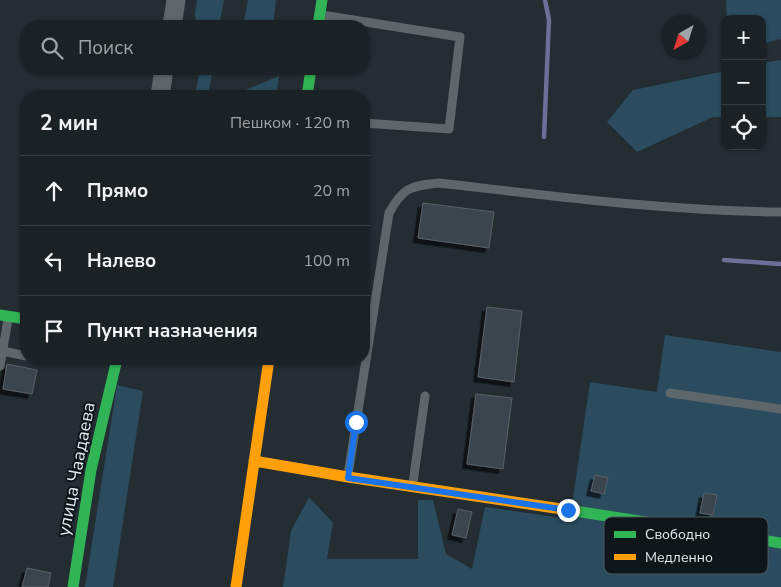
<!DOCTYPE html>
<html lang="ru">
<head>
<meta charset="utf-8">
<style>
	:root { --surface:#1a2226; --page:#232a2e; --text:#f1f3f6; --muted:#9fa4a7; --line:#383f43 }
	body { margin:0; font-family:"Nunito Sans",sans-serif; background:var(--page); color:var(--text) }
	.controls { position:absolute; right:15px; top:15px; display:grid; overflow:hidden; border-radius:10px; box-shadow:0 1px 4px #0004 }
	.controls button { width:45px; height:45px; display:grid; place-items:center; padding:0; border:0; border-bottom:1px solid var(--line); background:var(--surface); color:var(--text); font:25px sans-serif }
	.compass { position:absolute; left:661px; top:15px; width:45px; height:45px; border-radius:50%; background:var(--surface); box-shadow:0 1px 4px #0004; rotate:219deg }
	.stop { position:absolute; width:15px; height:15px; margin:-11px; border:4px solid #1a73e8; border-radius:50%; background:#fff }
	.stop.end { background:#1a73e8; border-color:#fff; box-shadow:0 1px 5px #0008 }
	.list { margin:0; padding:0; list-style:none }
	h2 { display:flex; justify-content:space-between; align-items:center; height:65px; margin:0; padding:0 20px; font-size:21px }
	h2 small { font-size:16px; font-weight:400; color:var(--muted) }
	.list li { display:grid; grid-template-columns:32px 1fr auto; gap:15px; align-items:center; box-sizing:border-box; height:70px; padding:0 20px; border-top:1px solid var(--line) }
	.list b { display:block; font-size:19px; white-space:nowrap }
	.list em { font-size:16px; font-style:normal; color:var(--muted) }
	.icon { flex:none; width:28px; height:28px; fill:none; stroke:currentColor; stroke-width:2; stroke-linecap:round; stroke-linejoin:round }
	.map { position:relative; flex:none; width:781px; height:587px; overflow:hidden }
	.search { position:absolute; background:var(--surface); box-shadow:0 1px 4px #0004; left:20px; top:20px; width:350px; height:55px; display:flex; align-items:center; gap:12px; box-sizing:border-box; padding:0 18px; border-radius:20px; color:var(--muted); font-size:19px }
	.panel { position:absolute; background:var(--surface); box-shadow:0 1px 4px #0004; left:20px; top:90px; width:350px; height:275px; border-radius:20px }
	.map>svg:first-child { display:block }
	.green { fill:#2a4c5e }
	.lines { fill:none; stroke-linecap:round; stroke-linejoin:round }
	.stream { stroke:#6c6f98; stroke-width:4.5 }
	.building { fill:#3b444d; stroke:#596066; filter:url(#shadow) }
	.lane { stroke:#5d6668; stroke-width:9 }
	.street { stroke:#5d6668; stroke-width:19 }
	.fast { stroke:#30b455; stroke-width:11 }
	.slow { stroke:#ff9f0a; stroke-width:11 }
	.route { stroke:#1a73e8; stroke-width:6 }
	.labels { text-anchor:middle; stroke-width:4; stroke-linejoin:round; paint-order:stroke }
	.street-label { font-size:18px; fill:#e0ebf2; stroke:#0e161a }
	.key { fill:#0e161a; stroke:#4d565b; stroke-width:1 }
	.key-label { font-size:14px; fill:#e0ebf2 }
</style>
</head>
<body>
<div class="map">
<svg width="781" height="587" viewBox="0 0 781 587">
	<defs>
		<filter id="shadow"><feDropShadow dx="-4.5" dy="4.5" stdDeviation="0" flood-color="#0009"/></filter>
	</defs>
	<rect width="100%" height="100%" fill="#232d32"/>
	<!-- green -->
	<path class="green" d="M197 0H224L219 26H196L195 13Z
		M248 0H276L273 26H243Z
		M726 0H781V39L762 44V19H727Z
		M781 60V117H762V63Z
		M200 69H213L208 96H195Z
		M725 71V117H713L637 152 607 122 633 90Z
		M279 76 276 96H240L243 91Z
		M665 335 781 352V587H283L291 531 309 497 333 523 327 559H418V500H433L446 554 472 569 485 507 570 519 590 382 657 392Z
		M117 385 143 391 113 587H85Z"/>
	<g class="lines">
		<!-- stream -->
		<path class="stream" d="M544 137 549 20 545 0
			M724 260 781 264"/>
	</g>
	<!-- building -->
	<path class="building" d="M423 203 494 212 489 248 418 238Z
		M487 307 522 311 514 382 478 377Z
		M7 364 37 370 32 394 3 389Z
		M476 394 512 398 503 469 467 464Z
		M595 475 608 478 604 494 591 491Z
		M704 493 717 495 713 515 700 513Z
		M458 509 472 512 466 538 452 535Z
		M27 568 51 573 48 587H22Z"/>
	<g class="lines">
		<!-- lane -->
		<path class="lane" d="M322 15 460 37 449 129 364 123
			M3 351 26 356
			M0 366 8 319
			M670 393 781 409
			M348 475 389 213C403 187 411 186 439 183 553 196 666 211 781 212
			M413 483 425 396"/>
		<!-- street -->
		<path class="street" d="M172 26 176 0
			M160 96 164 69"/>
		<!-- fast -->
		<path class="fast" d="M318 26 322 0
			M307 96 311 69
			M0 315 26 319
			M575 511 781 543
			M73 587 91 470 117 359"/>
		<!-- slow -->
		<path class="slow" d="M254 461 348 477 575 511
			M236 587 269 359"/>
	</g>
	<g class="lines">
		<!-- route -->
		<path class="route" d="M356 422 348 478 568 510"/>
	</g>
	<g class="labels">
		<!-- street labels -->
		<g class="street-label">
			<text transform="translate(76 469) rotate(-79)" y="6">улица Чаадаева</text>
		</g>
	</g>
	<!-- legend -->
	<rect x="604" y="517" width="164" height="57" rx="8" class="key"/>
	<rect x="614" y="531" width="22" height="7" fill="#30b455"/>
	<rect x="614" y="554" width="22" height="6" fill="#ff9f0a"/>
	<g class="key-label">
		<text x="645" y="539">Свободно</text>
		<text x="645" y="562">Медленно</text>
	</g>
</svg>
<div class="controls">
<button>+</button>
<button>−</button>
<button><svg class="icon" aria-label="locate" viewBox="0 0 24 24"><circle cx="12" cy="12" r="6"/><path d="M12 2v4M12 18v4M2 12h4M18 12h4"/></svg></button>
</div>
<svg class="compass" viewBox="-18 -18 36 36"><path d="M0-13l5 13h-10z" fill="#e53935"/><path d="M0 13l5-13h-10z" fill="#9fa4a7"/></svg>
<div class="stop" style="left:356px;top:422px"></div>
<div class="stop end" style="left:568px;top:510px"></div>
<div class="search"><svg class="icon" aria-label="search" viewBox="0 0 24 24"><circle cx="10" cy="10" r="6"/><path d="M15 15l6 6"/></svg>Поиск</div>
<section class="panel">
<h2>2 мин<small>Пешком · 120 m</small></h2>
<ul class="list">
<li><svg class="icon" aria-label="ahead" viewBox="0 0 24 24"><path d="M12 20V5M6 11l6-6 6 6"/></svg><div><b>Прямо</b></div><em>20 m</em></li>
<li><svg class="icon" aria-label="left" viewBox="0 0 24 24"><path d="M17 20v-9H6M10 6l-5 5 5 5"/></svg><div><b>Налево</b></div><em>100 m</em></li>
<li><svg class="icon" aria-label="arrive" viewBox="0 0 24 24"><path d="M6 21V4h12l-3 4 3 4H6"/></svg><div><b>Пункт назначения</b></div></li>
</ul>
</section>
</div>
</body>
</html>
